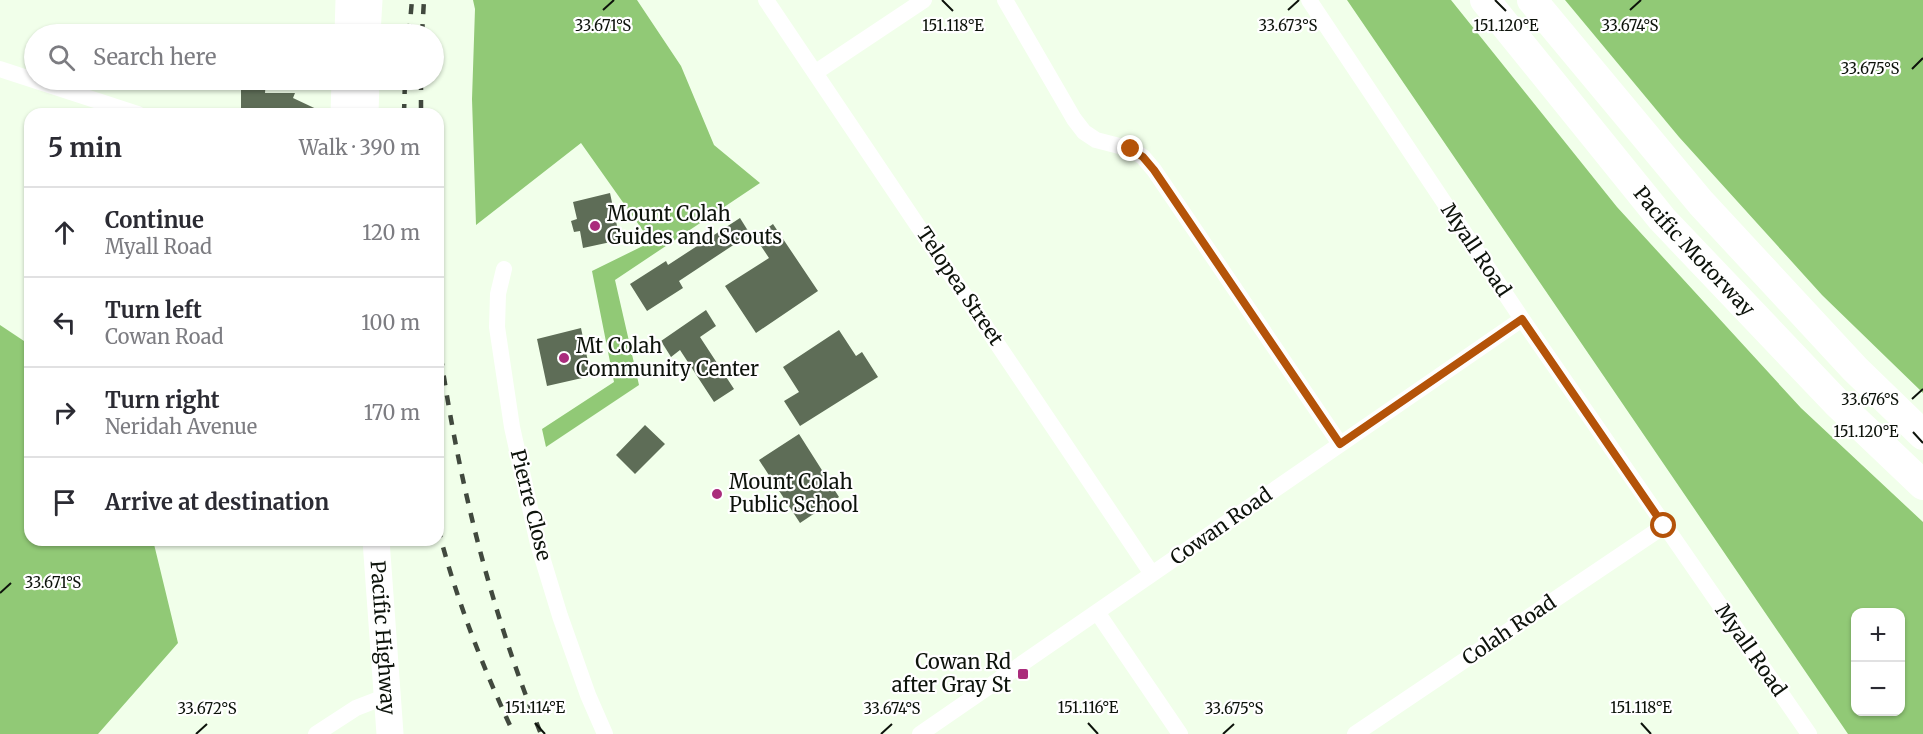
<!DOCTYPE html>
<html lang="en">
<head>
<meta charset="utf-8">
<style>
	:root { --surface:#fff; --page:#f7f7f7; --text:#2b2b33; --muted:#7c7c81; --line:#e1e1e2 }
	body { margin:0; font-family:Merriweather,serif; background:var(--page); color:var(--text) }
	.controls { position:absolute; right:18px; bottom:18px; display:grid; overflow:hidden; border-radius:12px; box-shadow:0 2px 4px #0004 }
	.controls button { width:54px; height:54px; display:grid; place-items:center; padding:0; border:0; border-bottom:2px solid var(--line); background:var(--surface); color:var(--text); font:30px sans-serif }
	.stop { position:absolute; width:18px; height:18px; margin:-14px; border:4px solid #b45309; border-radius:50%; background:#fff }
	.stop.end { background:#b45309; border-color:#fff; box-shadow:0 2px 6px #0008 }
	.list { margin:0; padding:0; list-style:none }
	h2 { display:flex; justify-content:space-between; align-items:center; height:78px; margin:0; padding:0 24px; font-size:26px }
	h2 small { font-size:20px; font-weight:400; color:var(--muted) }
	.list li { display:grid; grid-template-columns:39px 1fr auto; gap:18px; align-items:center; box-sizing:border-box; height:90px; padding:0 24px; border-top:2px solid var(--line) }
	.list b { display:block; font-size:22px; white-space:nowrap }
	.list p { margin:0; font-size:20px; white-space:nowrap; color:var(--muted) }
	.list em { font-size:20px; font-style:normal; color:var(--muted) }
	.icon { flex:none; width:33px; height:33px; fill:none; stroke:currentColor; stroke-width:2; stroke-linecap:round; stroke-linejoin:round }
	.map { position:relative; flex:none; width:1923px; height:734px; overflow:hidden }
	.search { position:absolute; background:var(--surface); box-shadow:0 2px 4px #0004; left:24px; top:24px; width:420px; height:66px; display:flex; align-items:center; gap:15px; box-sizing:border-box; padding:0 21px; border-radius:33px; color:var(--muted); font-size:22px }
	.panel { position:absolute; background:var(--surface); box-shadow:0 2px 4px #0004; left:24px; top:108px; width:420px; height:438px; border-radius:18px }
	.map>svg:first-child { display:block }
	.forest { fill:#91c976; fill-rule:evenodd }
	.building { fill:#5e6d57 }
	.lines { fill:none; stroke-linecap:round; stroke-linejoin:round }
	.street { stroke:#fff; stroke-width:16 }
	.primary { stroke:#fff; stroke-width:27 }
	.highway { stroke:#fff; stroke-width:30 }
	.rail { stroke:#41493e; stroke-width:4.5; stroke-dasharray:10 10; stroke-linecap:butt }
	.route { stroke:#b45309; stroke-width:8 }
	.ticks { fill:none; stroke:#0d130b; stroke-width:2 }
	.poi-dot { fill:#aa2c7c; stroke:#fff; stroke-width:2 }
	.labels { text-anchor:middle; stroke-width:4.5; stroke-linejoin:round; paint-order:stroke }
	.poi-label { font-size:20px; fill:#0d130b; stroke:#fff; text-anchor:start }
	.street-label { font-size:20px; fill:#0d130b; stroke:#fff }
	.ticks-label { font-size:15px; text-anchor:middle; fill:#0d130b; stroke:#fff; stroke-width:4.5; stroke-linejoin:round; paint-order:stroke }
</style>
</head>
<body>
<div class="map">
<svg width="1923" height="734" viewBox="0 0 1923 734">
	<rect width="100%" height="100%" fill="#f1ffea"/>
	<!-- forest -->
	<path class="forest" d="M473 0H637L681 66 714 145 760 183 615 280 639 385 546 447 542 429 614 382 592 271 651 242 581 143 476 225 472 99 475 9Z
		M1347 0H1451L1617 207 1801 408 1923 522V734H1848ZM1900 612V712H1856V612Z
		M1565 0H1923V393L1822 295 1679 137Z
		M0 325 30 345V540H153L178 643 98 734H0Z"/>
	<!-- building -->
	<path class="building" d="M241 80H266L265 93H295L293 98 327 114H241Z
		M610 193 620 240 583 248 580 231 574 232 571 221 577 219 573 202Z
		M740 218 750 234 679 281 683 288 647 311 630 284 666 261 668 265Z
		M773 224 818 291 756 333 725 286 769 258 755 237Z
		M706 310 716 326 700 337 734 389 714 402 680 350 671 357 661 341Z
		M581 328 591 376 547 386 537 339Z
		M839 330 856 356 862 352 878 377 800 426 784 401 799 392 783 367Z
		M645 425 665 444 635 474 616 455Z
		M799 434 839 497 800 523 759 460Z"/>
	<g class="lines">
		<!-- street -->
		<path class="street" d="M766 0 1152 574
			M1005 0 1074 119 1084 132 1096 140 1131 149 1143 157 1154 170 1340 444
			M1309 0 1522 319 1809 734
			M0 69 138 114
			M816 72 924 0
			M504 269 498 294 497 327 512 427 538 544 560 616 588 695 605 734
			M1097 612 1180 734
			M316 734 356 708 387 696
			M920 734 1522 319
			M1355 734 1664 526"/>
		<!-- primary -->
		<g class="primary">
			<path d="M348 34 349 0"/>
			<path d="M367 34 369 0"/>
			<path d="M344 114 345 80"/>
			<path d="M365 114 366 80"/>
			<path id="s1" d="M376 540 390 734"/>
		</g>
		<!-- highway -->
		<g class="highway">
			<path id="s2" d="M1485 0 1662 219 1838 404 1923 485"/>
			<path d="M1532 0 1701 203 1855 369 1923 435"/>
		</g>
		<!-- rail -->
		<path class="rail" d="M409 34 412 0
			M422 34 424 0
			M421 80V114
			M404 114 405 80
			M438 336C456 471 489 607 541 734
			M438 528C456 599 483 668 514 734"/>
	</g>
	<g class="lines">
		<!-- route -->
		<path class="route" d="M1131 149 1143 157 1154 170 1340 444 1522 319 1664 526"/>
	</g>
	<!-- ticks -->
	<path class="ticks" d="M942 0 953 11M1495 0 1506 11M603 10 614 0M1288 10 1299 0M1630 10 1641 0M1912 69 1923 58M1912 399 1923 389M1913 432 1923 443M0 593 11 583M535 723 545 734M1088 723 1098 734M1641 723 1651 734M196 734 207 724M881 734 892 724M1223 734 1234 724"/>
	<!-- markers -->
	<g class="poi-dot">
		<circle cx="595" cy="226" r="6"/>
		<circle cx="564" cy="358" r="6"/>
		<circle cx="717" cy="494" r="6"/>
		<rect x="1017" y="668" width="12" height="12" rx="3"/>
	</g>
	<g class="labels">
		<!-- poi labels -->
		<g class="poi-label">
			<text x="607" y="221">Mount Colah<tspan x="607" dy="23">Guides and Scouts</tspan></text>
			<text x="576" y="353">Mt Colah<tspan x="576" dy="23">Community Center</tspan></text>
			<text x="729" y="489">Mount Colah<tspan x="729" dy="23">Public School</tspan></text>
			<text x="1011" y="669" text-anchor="end">Cowan Rd<tspan x="1011" dy="23">after Gray St</tspan></text>
		</g>
		<!-- street labels -->
		<g class="street-label">
			<text transform="translate(1476 250) rotate(56)" y="7">Myall Road</text>
			<text dy="7" stroke="none"><textPath href="#s2" startOffset="327">Pacific Motorway</textPath></text>
			<text transform="translate(960 286) rotate(56)" y="7">Telopea Street</text>
			<text transform="translate(531 505) rotate(76)" y="7">Pierre Close</text>
			<text transform="translate(1221 526) rotate(-35)" y="7">Cowan Road</text>
			<text transform="translate(1509 630) rotate(-34)" y="7">Colah Road</text>
			<text dy="7" stroke="none"><textPath href="#s1" startOffset="98">Pacific Highway</textPath></text>
			<text transform="translate(1751 650) rotate(55)" y="7">Myall Road</text>
		</g>
	</g>
	<g class="ticks-label">
		<text x="603" y="31">33.671°S</text>
		<text x="1288" y="31">33.673°S</text>
		<text x="1630" y="31">33.674°S</text>
		<text x="953" y="31">151.118°E</text>
		<text x="1506" y="31">151.120°E</text>
		<text x="1870" y="74">33.675°S</text>
		<text x="1870" y="405">33.676°S</text>
		<text x="1866" y="437">151.120°E</text>
		<text x="53" y="588">33.671°S</text>
		<text x="535" y="713">151.114°E</text>
		<text x="1088" y="713">151.116°E</text>
		<text x="1641" y="713">151.118°E</text>
		<text x="207" y="714">33.672°S</text>
		<text x="892" y="714">33.674°S</text>
		<text x="1234" y="714">33.675°S</text>
	</g>
</svg>
<div class="controls">
<button>+</button>
<button>−</button>
</div>
<div class="stop" style="left:1664px;top:526px"></div>
<div class="stop end" style="left:1131px;top:149px"></div>
<div class="search"><svg class="icon" aria-label="search" viewBox="0 0 24 24"><circle cx="10" cy="10" r="6"/><path d="M15 15l6 6"/></svg>Search here</div>
<section class="panel">
<h2>5 min<small>Walk · 390 m</small></h2>
<ul class="list">
<li><svg class="icon" aria-label="ahead" viewBox="0 0 24 24"><path d="M12 20V5M6 11l6-6 6 6"/></svg><div><b>Continue</b><p>Myall Road</p></div><em>120 m</em></li>
<li><svg class="icon" aria-label="left" viewBox="0 0 24 24"><path d="M17 20v-9H6M10 6l-5 5 5 5"/></svg><div><b>Turn left</b><p>Cowan Road</p></div><em>100 m</em></li>
<li><svg class="icon" aria-label="right" viewBox="0 0 24 24"><path d="M7 20v-9h11M14 6l5 5-5 5"/></svg><div><b>Turn right</b><p>Neridah Avenue</p></div><em>170 m</em></li>
<li><svg class="icon" aria-label="arrive" viewBox="0 0 24 24"><path d="M6 21V4h12l-3 4 3 4H6"/></svg><div><b>Arrive at destination</b></div></li>
</ul>
</section>
</div>
</body>
</html>
